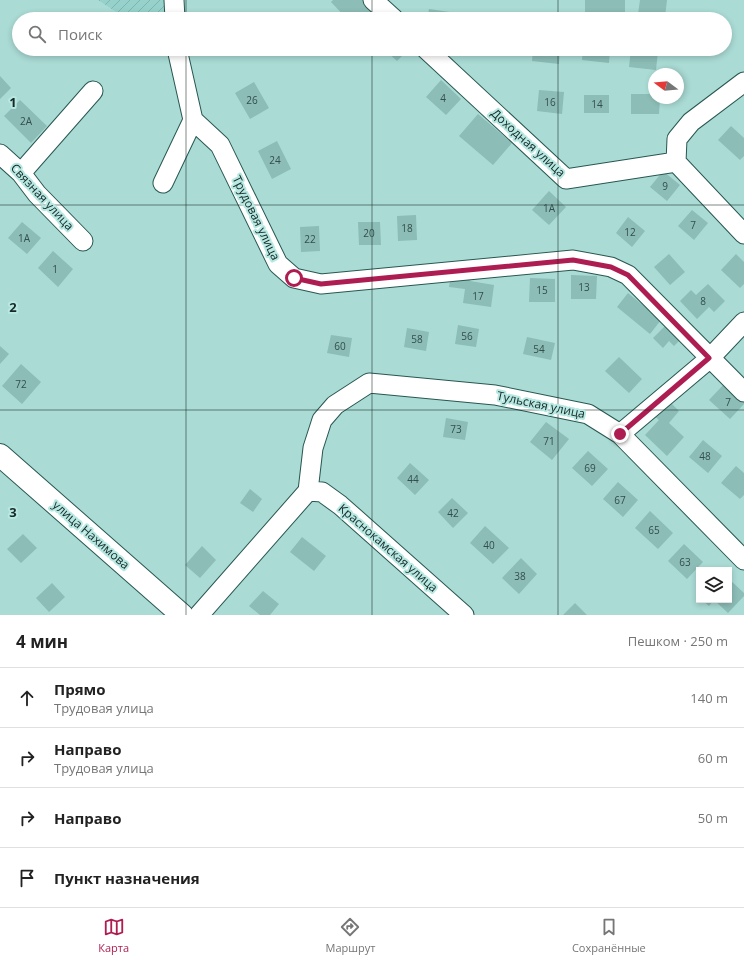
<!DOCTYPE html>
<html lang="ru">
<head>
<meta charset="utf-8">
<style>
	:root { --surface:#fff; --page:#f2f2f2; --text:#222; --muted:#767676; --line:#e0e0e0; --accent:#ae1d51 }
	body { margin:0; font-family:"Open Sans",sans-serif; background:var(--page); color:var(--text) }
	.controls { position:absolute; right:12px; bottom:12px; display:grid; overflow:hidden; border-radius:0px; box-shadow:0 2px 6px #0003 }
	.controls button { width:36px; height:36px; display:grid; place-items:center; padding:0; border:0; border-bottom:1px solid var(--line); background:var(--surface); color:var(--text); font:20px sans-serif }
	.compass { position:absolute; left:648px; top:68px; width:36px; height:36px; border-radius:50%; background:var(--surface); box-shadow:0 2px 6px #0003; rotate:286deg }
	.stop { position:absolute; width:12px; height:12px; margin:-9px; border:3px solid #ae1d51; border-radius:50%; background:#fff }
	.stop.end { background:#ae1d51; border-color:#fff; box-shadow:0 1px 4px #0008 }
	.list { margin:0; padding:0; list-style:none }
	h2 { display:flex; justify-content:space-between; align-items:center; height:52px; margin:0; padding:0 16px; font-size:17px }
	h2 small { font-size:13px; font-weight:400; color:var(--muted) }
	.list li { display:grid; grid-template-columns:26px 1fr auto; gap:12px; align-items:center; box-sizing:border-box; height:60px; padding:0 16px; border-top:1px solid var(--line) }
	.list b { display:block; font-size:15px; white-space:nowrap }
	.list p { margin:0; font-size:13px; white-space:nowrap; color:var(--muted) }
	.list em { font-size:13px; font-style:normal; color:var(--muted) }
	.icon { flex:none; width:22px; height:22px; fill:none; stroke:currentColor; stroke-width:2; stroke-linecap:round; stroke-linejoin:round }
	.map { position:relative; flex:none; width:744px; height:615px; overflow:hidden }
	.search { position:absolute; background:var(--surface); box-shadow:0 2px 6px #0003; left:12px; right:12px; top:12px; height:44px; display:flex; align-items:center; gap:10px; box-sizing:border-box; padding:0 14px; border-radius:22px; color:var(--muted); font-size:15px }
	.sheet { height:292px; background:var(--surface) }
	nav { display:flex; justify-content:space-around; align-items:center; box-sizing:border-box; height:56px; border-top:1px solid var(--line); background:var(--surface); font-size:11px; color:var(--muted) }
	nav a { display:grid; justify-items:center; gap:2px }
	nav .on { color:var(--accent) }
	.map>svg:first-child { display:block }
	.industrial { fill:url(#industrial-furrows) }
	.building { fill:#8cbdb7 }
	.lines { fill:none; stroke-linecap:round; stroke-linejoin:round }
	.minor-casing { stroke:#285752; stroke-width:21 }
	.major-casing { stroke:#285752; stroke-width:24 }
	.minor { stroke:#fff; stroke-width:19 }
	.major { stroke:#fff; stroke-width:22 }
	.route { stroke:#ae1d51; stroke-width:5 }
	.grid { fill:none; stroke:#162927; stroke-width:1; stroke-opacity:0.55 }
	.labels { text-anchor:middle; stroke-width:4; stroke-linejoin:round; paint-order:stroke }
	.number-label { font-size:10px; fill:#344e4b }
	.street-label { font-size:12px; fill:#162927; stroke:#b7e8e2 }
	.grid-label { font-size:13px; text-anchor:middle; font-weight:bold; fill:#162927; stroke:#b7e8e2; stroke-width:4; stroke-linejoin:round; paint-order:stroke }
</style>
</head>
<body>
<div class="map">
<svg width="744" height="615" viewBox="0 0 744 615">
	<defs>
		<pattern id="industrial-furrows" width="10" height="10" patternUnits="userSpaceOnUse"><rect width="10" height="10" fill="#96d2cb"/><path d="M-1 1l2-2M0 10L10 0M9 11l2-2" fill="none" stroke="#81b4ae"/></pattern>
	</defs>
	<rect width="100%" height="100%" fill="#aadbd5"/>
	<!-- industrial -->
	<path class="industrial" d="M98 0H168V4L164 19H127Z"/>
	<!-- building -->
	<path class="building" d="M333 0H364L374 11 366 19H347L331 2Z
		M585 0H625V18L585 19Z
		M640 0H667L665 17 638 14Z
		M429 9 464 14 463 19H427Z
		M384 49H407L408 50 397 61Z
		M533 49H560L559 64 532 61Z
		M583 49H610L609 63 582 60Z
		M631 49 658 51 656 70 629 67Z
		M0 76 11 88 0 99Z
		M441 80 461 99 446 115 426 97Z
		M254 82 269 108 250 119 235 93Z
		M539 90 564 92 562 114 537 111Z
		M631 94H654V98H660L659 114H631Z
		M584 95H609V113H584Z
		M20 100 47 126 31 143 4 116Z
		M478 114 512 143 493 165 459 136Z
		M731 126 744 138V156L740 160 718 140Z
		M277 141 291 169 272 179 258 151Z
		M663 171 680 185 667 201 650 187Z
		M549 191 566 207 549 225 532 210Z
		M692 210 708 223 694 240 678 226Z
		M416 215 417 240 398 241 397 216Z
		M628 217 645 231 632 247 616 233Z
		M22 222 41 238 27 254 8 238Z
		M358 222H380L381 245H359Z
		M319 226 320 251 301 252 300 227Z
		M53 251 73 269 58 287 38 268Z
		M669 254 685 272 670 285 654 267Z
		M736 254 744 262V284L740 288 721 270Z
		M451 274 471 277 470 281 494 285 491 307 463 303 465 289 449 287Z
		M571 275 597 276 596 299H571Z
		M530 278 555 279V302H529Z
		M708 284 725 301 714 312 709 307 697 319 680 301 691 290 696 295Z
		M628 293 661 320 650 334 617 307Z
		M669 322 684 336 674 346 669 341 663 348 653 338Z
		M458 325 479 329 476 347 455 344Z
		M407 328 429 332 426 351 404 347Z
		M331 335 352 338 349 357 327 353Z
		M527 337 555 343 551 360 523 354Z
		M0 346 9 354 0 364Z
		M619 357 642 379 629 393 605 371Z
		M21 364 41 382 22 404 2 386Z
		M726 382 744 399V404L730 419 709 400Z
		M666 398 679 411 669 423 684 437 667 456 645 435 659 420 652 414Z
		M446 418 468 422 465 440 443 437Z
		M546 422 569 439 552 460 530 442Z
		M703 440 722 456 708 473 689 457Z
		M588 451 608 469 592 486 572 468Z
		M410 463 429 480 415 495 397 478Z
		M736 466 744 473V495L740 499 721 483Z
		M618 482 638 500 623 517 603 499Z
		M250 489 262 499 253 512 240 503Z
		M452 498 468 513 453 528 438 512Z
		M650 511 673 533 658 549 635 528Z
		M485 526 509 548 493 564 470 543Z
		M23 534 37 548 21 563 7 549Z
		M302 537 326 556 314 571 290 552Z
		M684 544 703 562 687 579 668 561Z
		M202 546 216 560 200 578 185 565Z
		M521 558 537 574 519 594 502 578Z
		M729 579 744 593V596L728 613 714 600 709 606 702 600H729Z
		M52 583 65 597 49 612 36 598Z
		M263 591 279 604 270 615H260L249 606Z
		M575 603 587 615H563Z"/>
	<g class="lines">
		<defs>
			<path id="minor" d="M174 0 175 19
				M373 0 394 19
				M177 49 193 120 220 145 278 264 294 278 321 284 573 260 611 267 628 275 744 392
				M426 49 566 179 676 162
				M0 154 21 173 37 194 83 241
				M676 162 677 139 691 122 744 82
				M676 162 744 234
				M21 173 93 91
				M163 183 193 120
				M620 434 709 359 744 322
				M308 491 322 492 340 505 464 615
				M199 615 308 491 313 448 322 420 335 405 369 383 495 395 588 414 620 434 744 560"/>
			<path id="major" d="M0 455 182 615"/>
		</defs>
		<!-- minor casing -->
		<use href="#minor" class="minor-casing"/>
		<!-- major casing -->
		<use href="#major" class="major-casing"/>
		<!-- minor -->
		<use href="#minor" class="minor"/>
		<!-- major -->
		<use href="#major" class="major"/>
	</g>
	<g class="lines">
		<!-- route -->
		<path class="route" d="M294 278 321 284 573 260 611 267 628 275 709 358 620 434"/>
	</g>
	<!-- grid -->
	<path class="grid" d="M186 0V19M372 0V19M558 0V19M186 49V615M372 49V615M558 49V615M0 205H744M0 410H744"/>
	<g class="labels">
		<!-- number labels -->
		<g class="number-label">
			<text x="443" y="102">4</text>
			<text x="252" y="104">26</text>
			<text x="550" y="106">16</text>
			<text x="597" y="108">14</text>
			<text x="26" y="125">2А</text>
			<text x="275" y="164">24</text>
			<text x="665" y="190">9</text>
			<text x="549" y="212">1А</text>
			<text x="693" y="229">7</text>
			<text x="407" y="232">18</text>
			<text x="630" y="236">12</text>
			<text x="369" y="237">20</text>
			<text x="24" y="242">1А</text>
			<text x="310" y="243">22</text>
			<text x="55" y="273">1</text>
			<text x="584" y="291">13</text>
			<text x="542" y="294">15</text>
			<text x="478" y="300">17</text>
			<text x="703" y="305">8</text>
			<text x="467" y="340">56</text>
			<text x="417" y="343">58</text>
			<text x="340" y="350">60</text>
			<text x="539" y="353">54</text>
			<text x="21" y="388">72</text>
			<text x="728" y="406">7</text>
			<text x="456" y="433">73</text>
			<text x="549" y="445">71</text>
			<text x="705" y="460">48</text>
			<text x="590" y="472">69</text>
			<text x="413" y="483">44</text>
			<text x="620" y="504">67</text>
			<text x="453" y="517">42</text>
			<text x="654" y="534">65</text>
			<text x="489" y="549">40</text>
			<text x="685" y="566">63</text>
			<text x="520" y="580">38</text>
		</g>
		<!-- street labels -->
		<g class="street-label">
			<text transform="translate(528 143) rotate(42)" y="4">Доходная улица</text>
			<text transform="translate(42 197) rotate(47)" y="4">Связная улица</text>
			<text transform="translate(256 218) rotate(64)" y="4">Трудовая улица</text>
			<text transform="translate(541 405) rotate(12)" y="4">Тульская улица</text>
			<text transform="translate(91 535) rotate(41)" y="4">улица Нахимова</text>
			<text transform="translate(388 548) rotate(41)" y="4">Краснокамская улица</text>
		</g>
	</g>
	<g class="grid-label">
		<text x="13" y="107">1</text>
		<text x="13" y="312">2</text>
		<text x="13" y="517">3</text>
	</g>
</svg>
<div class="controls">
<button><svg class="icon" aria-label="layers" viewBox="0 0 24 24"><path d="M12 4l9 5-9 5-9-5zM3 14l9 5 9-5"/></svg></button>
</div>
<svg class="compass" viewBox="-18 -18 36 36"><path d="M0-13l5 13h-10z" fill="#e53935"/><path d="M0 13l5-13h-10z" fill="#767676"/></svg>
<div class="stop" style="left:294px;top:278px"></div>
<div class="stop end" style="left:620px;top:434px"></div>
<div class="search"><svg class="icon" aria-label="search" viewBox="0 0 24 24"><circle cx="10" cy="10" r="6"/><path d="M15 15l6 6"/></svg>Поиск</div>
</div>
<section class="sheet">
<h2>4 мин<small>Пешком · 250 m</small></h2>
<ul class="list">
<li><svg class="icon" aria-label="ahead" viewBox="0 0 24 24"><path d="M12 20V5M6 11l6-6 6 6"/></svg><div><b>Прямо</b><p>Трудовая улица</p></div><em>140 m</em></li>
<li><svg class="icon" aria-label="right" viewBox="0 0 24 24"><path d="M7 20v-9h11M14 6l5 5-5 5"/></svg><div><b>Направо</b><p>Трудовая улица</p></div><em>60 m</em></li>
<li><svg class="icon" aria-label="right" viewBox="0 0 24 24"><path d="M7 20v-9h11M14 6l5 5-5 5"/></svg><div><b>Направо</b></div><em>50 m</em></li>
<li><svg class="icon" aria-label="arrive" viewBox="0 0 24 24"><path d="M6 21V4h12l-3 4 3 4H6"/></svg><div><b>Пункт назначения</b></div></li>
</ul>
</section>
<nav>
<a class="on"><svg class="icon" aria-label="map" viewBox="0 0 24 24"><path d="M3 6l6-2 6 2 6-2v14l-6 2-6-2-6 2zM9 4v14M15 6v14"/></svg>Карта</a>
<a><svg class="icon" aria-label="directions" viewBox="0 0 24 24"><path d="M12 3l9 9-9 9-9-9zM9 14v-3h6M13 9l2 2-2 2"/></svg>Маршрут</a>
<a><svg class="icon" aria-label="saved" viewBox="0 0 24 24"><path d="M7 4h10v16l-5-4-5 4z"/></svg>Сохранённые</a>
</nav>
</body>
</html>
